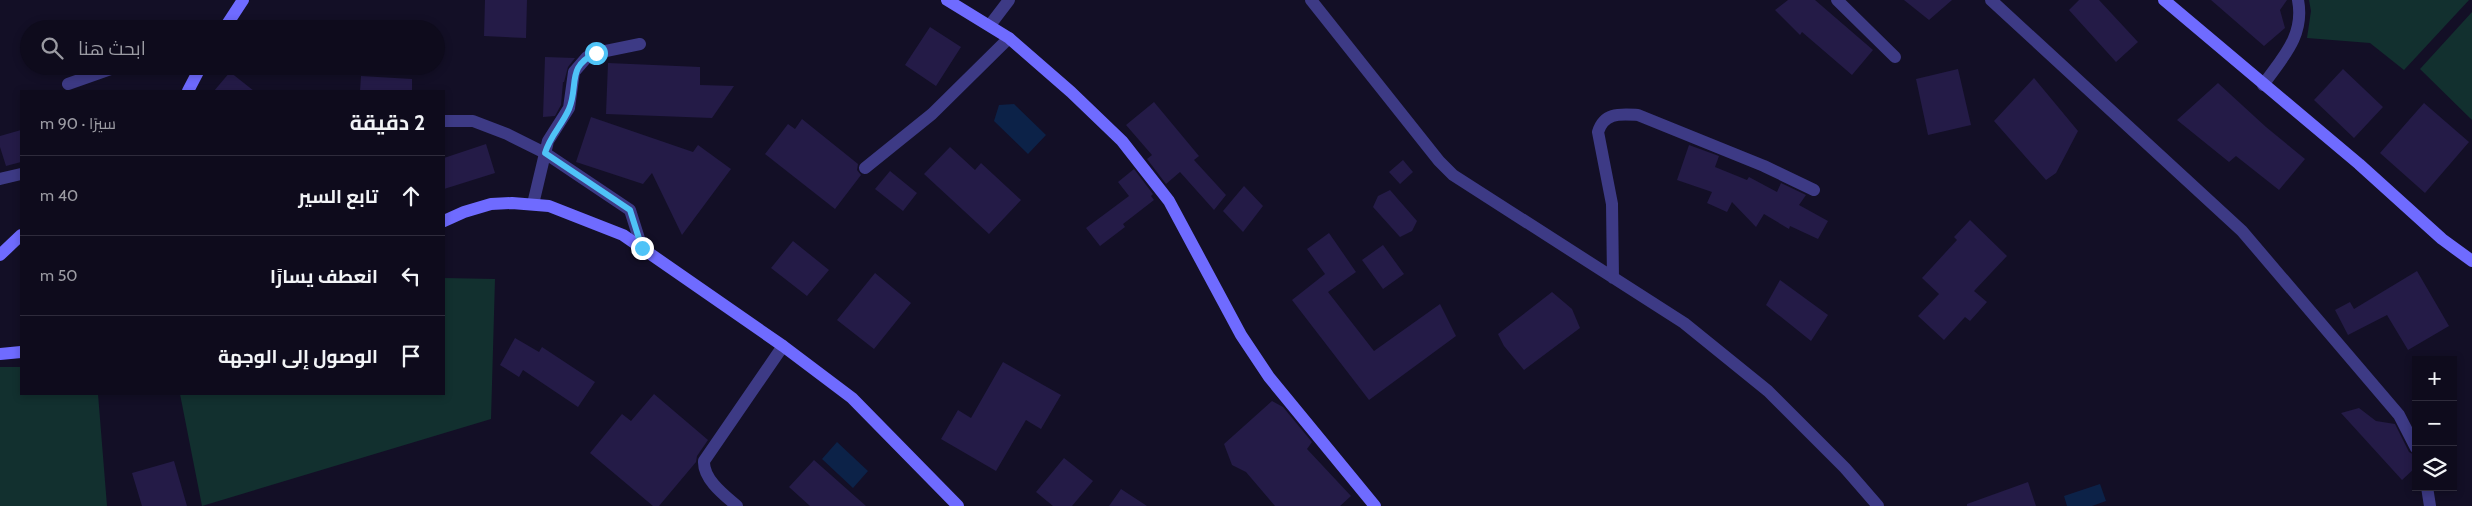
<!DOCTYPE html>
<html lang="ar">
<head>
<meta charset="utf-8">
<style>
	:root { --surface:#0e0b1c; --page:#1c1929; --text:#f1f3f6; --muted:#9b9ba3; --line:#2e2b3b }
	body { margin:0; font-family:Cabin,Cairo,sans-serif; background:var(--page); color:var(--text); direction:rtl }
	.controls { position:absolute; right:15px; bottom:15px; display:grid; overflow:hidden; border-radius:0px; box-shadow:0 2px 8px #0003 }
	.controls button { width:45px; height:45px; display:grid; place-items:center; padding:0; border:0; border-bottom:1px solid var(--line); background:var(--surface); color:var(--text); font:25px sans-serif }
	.stop { position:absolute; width:15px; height:15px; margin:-11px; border:4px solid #4fc3f7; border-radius:50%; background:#fff }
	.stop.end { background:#4fc3f7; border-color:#fff; box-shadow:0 1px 5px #0008 }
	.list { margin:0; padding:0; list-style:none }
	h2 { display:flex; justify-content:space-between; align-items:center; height:65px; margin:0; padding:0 20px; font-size:21px }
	h2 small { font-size:16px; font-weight:400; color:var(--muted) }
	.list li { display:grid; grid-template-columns:32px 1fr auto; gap:15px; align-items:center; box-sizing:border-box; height:80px; padding:0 20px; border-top:1px solid var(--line) }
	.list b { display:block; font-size:19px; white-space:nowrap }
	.list em { font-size:16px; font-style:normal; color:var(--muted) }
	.icon { flex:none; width:28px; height:28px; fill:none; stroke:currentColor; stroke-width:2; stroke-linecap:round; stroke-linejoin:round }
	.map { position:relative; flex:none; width:2472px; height:506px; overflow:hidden; direction:ltr }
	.search { position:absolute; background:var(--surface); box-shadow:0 2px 8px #0003; left:20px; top:20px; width:425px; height:55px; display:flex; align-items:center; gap:12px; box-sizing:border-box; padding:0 18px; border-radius:28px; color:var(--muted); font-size:19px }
	.panel { position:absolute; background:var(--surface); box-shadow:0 2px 8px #0003; left:20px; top:90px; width:425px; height:305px; border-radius:0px; direction:rtl }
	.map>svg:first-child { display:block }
	.green { fill:#12302f }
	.water { fill:#0c2248 }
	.building { fill:#241b47 }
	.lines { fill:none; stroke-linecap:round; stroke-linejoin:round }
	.street { stroke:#3d3a85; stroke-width:12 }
	.secondary { stroke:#6f6bff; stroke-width:12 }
	.route { stroke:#4fc3f7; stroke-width:6 }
</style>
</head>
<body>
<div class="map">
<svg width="2472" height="506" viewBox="0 0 2472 506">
	<rect width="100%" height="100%" fill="#130f26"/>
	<!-- green -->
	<path class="green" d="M2309 0H2469L2404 70 2370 43 2307 38 2311 11Z
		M2472 12V120L2420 69Z
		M444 278 495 279 491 419 202 506 180 394H444Z
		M0 367H21V394H98L107 506H0Z"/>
	<!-- water -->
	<path class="water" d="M1014 104 1046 135 1028 154 994 121 999 105Z
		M837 442 868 471 853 488 822 459Z
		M2100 484 2106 501 2092 506H2067L2064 496Z"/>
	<!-- building -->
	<path class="building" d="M485 0H527L526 38 484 36Z
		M1788 0H1815L1873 50 1852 75 1802 32 1800 35 1775 10Z
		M1904 0H1952L1929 20Z
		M2079 0H2099L2138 42 2116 62 2069 10Z
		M2211 0H2287L2280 10 2285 28 2264 46Z
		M930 27 961 47 936 86 905 65Z
		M545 57 575 58 568 67 564 82H563L561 105 555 116 543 117Z
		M608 63 700 67V85L734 86 712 118 606 114Z
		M1958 69 1971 125 1928 135 1916 79Z
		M2343 69 2383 107 2354 138 2314 100Z
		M230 72 254 91H214Z
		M361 76 412 79V91H360Z
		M2034 78 2078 131 2056 173 2046 180 1994 121Z
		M2218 83 2266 127 2305 159 2279 190 2236 156 2229 162 2177 120Z
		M1154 102 1199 156 1194 160 1226 195 1214 210 1180 172 1166 184 1147 159 1152 155 1126 125Z
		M2424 103 2469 142 2425 193 2380 153Z
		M591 117 693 152 698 145 731 169 682 235 652 173 643 184 576 162Z
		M802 119 858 164 857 170 861 175 835 209 765 154 788 124 795 129Z
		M21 130V162L6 166 0 147V136Z
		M486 144 495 173 444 189V158Z
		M1689 145 1719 156 1715 167 1747 180 1749 177 1777 192 1781 183 1806 195 1799 205 1828 221 1818 239 1790 226 1789 229 1764 214 1756 227 1732 202 1727 212 1707 203 1712 192 1677 180Z
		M950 147 975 170 981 163 1021 200 989 234 924 174Z
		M1403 160 1413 172 1400 184 1389 172Z
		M1134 169 1153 194 1151 196 1154 200 1123 224 1125 227 1100 246 1086 228 1129 196 1118 182Z
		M890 171 917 193 903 211 875 189Z
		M1244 186 1263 206 1243 232 1223 211Z
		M1390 190 1417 221 1412 231 1400 237 1373 207 1378 196Z
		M1970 220 2007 256 1974 291 1987 302 1970 321 1965 317 1944 340 1918 316 1939 294 1922 278 1957 240 1954 237Z
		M1329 233 1356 272 1328 292 1374 351 1440 304 1456 336 1369 400 1292 300 1325 274 1307 249Z
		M793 241 829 270 807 296 771 268Z
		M1383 245 1404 274 1383 289 1362 260Z
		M2417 271 2449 326 2408 350 2387 315 2348 335 2335 310 2350 302 2354 309Z
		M875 273 911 303 874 349 837 320Z
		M1780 280 1828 315 1811 341 1766 305Z
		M1552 292 1572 309 1580 328 1524 370 1504 346 1498 334Z
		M515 338 539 352 542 347 595 382 578 407 523 370 519 377 500 365Z
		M1003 362 1061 395 1041 429 1026 420 996 471 941 439 958 410 971 418Z
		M654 394 708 440 697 456 696 462 659 506H653L590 453 622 414 631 421Z
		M1272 401 1283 407 1312 442 1307 449 1351 496 1340 506H1275L1246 472 1232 465 1224 444Z
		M2359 408 2376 421 2395 424 2409 452 2416 456V467L2402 480 2341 413Z
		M1064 458 1093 481 1072 506H1053L1036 492Z
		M814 460 866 506H810L789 487Z
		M174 461 187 506H142L132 473Z
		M2028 482 2036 506H1967V504Z
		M1121 489 1147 506H1109Z"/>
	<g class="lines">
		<!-- street -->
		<path class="street" d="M1311 0 1439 161 1453 175 1684 323 1768 391 1845 468 1878 506
			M1837 0 1895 57
			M1991 0 2242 231 2399 415 2416 448
			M990 25 1009 0
			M68 84 119 66
			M2263 85C2282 58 2305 36 2298 0
			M444 121H473L507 134 545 153 630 210 642 248
			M865 168 932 114 1009 38
			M0 179 21 174
			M533 204 548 141 569 108 574 72 587 57 596 53 640 44
			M1613 278 1612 204 1598 132C1604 112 1620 114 1638 115L1764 166 1814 190
			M2427 487 2430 506
			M737 506C724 495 703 479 704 461L783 346"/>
		<!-- secondary -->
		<path class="secondary" d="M947 0 1009 38 1071 92 1122 141 1169 201 1241 335 1269 377 1375 506
			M2164 0 2359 164 2442 239 2472 261
			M224 29 243 0
			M188 91 201 66
			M444 221 464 212 491 204 512 203 549 206 623 235 783 346 852 398 958 506
			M0 255 21 235
			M0 354 21 352"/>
	</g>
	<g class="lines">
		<!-- route -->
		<path class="route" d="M596 53C566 67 579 85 569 109 562 125 550 136 545 153L630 210 642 248"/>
	</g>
</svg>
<div class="controls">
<button>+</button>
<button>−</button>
<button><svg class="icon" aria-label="layers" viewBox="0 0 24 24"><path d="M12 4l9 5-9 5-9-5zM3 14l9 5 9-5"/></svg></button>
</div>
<div class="stop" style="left:596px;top:53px"></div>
<div class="stop end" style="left:642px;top:248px"></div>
<div class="search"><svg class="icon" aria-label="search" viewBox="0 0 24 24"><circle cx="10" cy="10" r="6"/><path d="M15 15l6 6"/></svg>ابحث هنا</div>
<section class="panel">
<h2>2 دقيقة<small>سيرًا · 90 m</small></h2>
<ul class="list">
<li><svg class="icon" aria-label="ahead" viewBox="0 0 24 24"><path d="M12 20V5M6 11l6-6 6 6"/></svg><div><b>تابع السير</b></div><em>40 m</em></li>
<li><svg class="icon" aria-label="left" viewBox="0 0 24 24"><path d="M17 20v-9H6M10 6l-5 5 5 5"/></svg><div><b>انعطف يسارًا</b></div><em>50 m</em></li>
<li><svg class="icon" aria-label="arrive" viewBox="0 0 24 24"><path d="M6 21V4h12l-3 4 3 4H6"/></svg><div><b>الوصول إلى الوجهة</b></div></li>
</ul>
</section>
</div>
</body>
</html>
